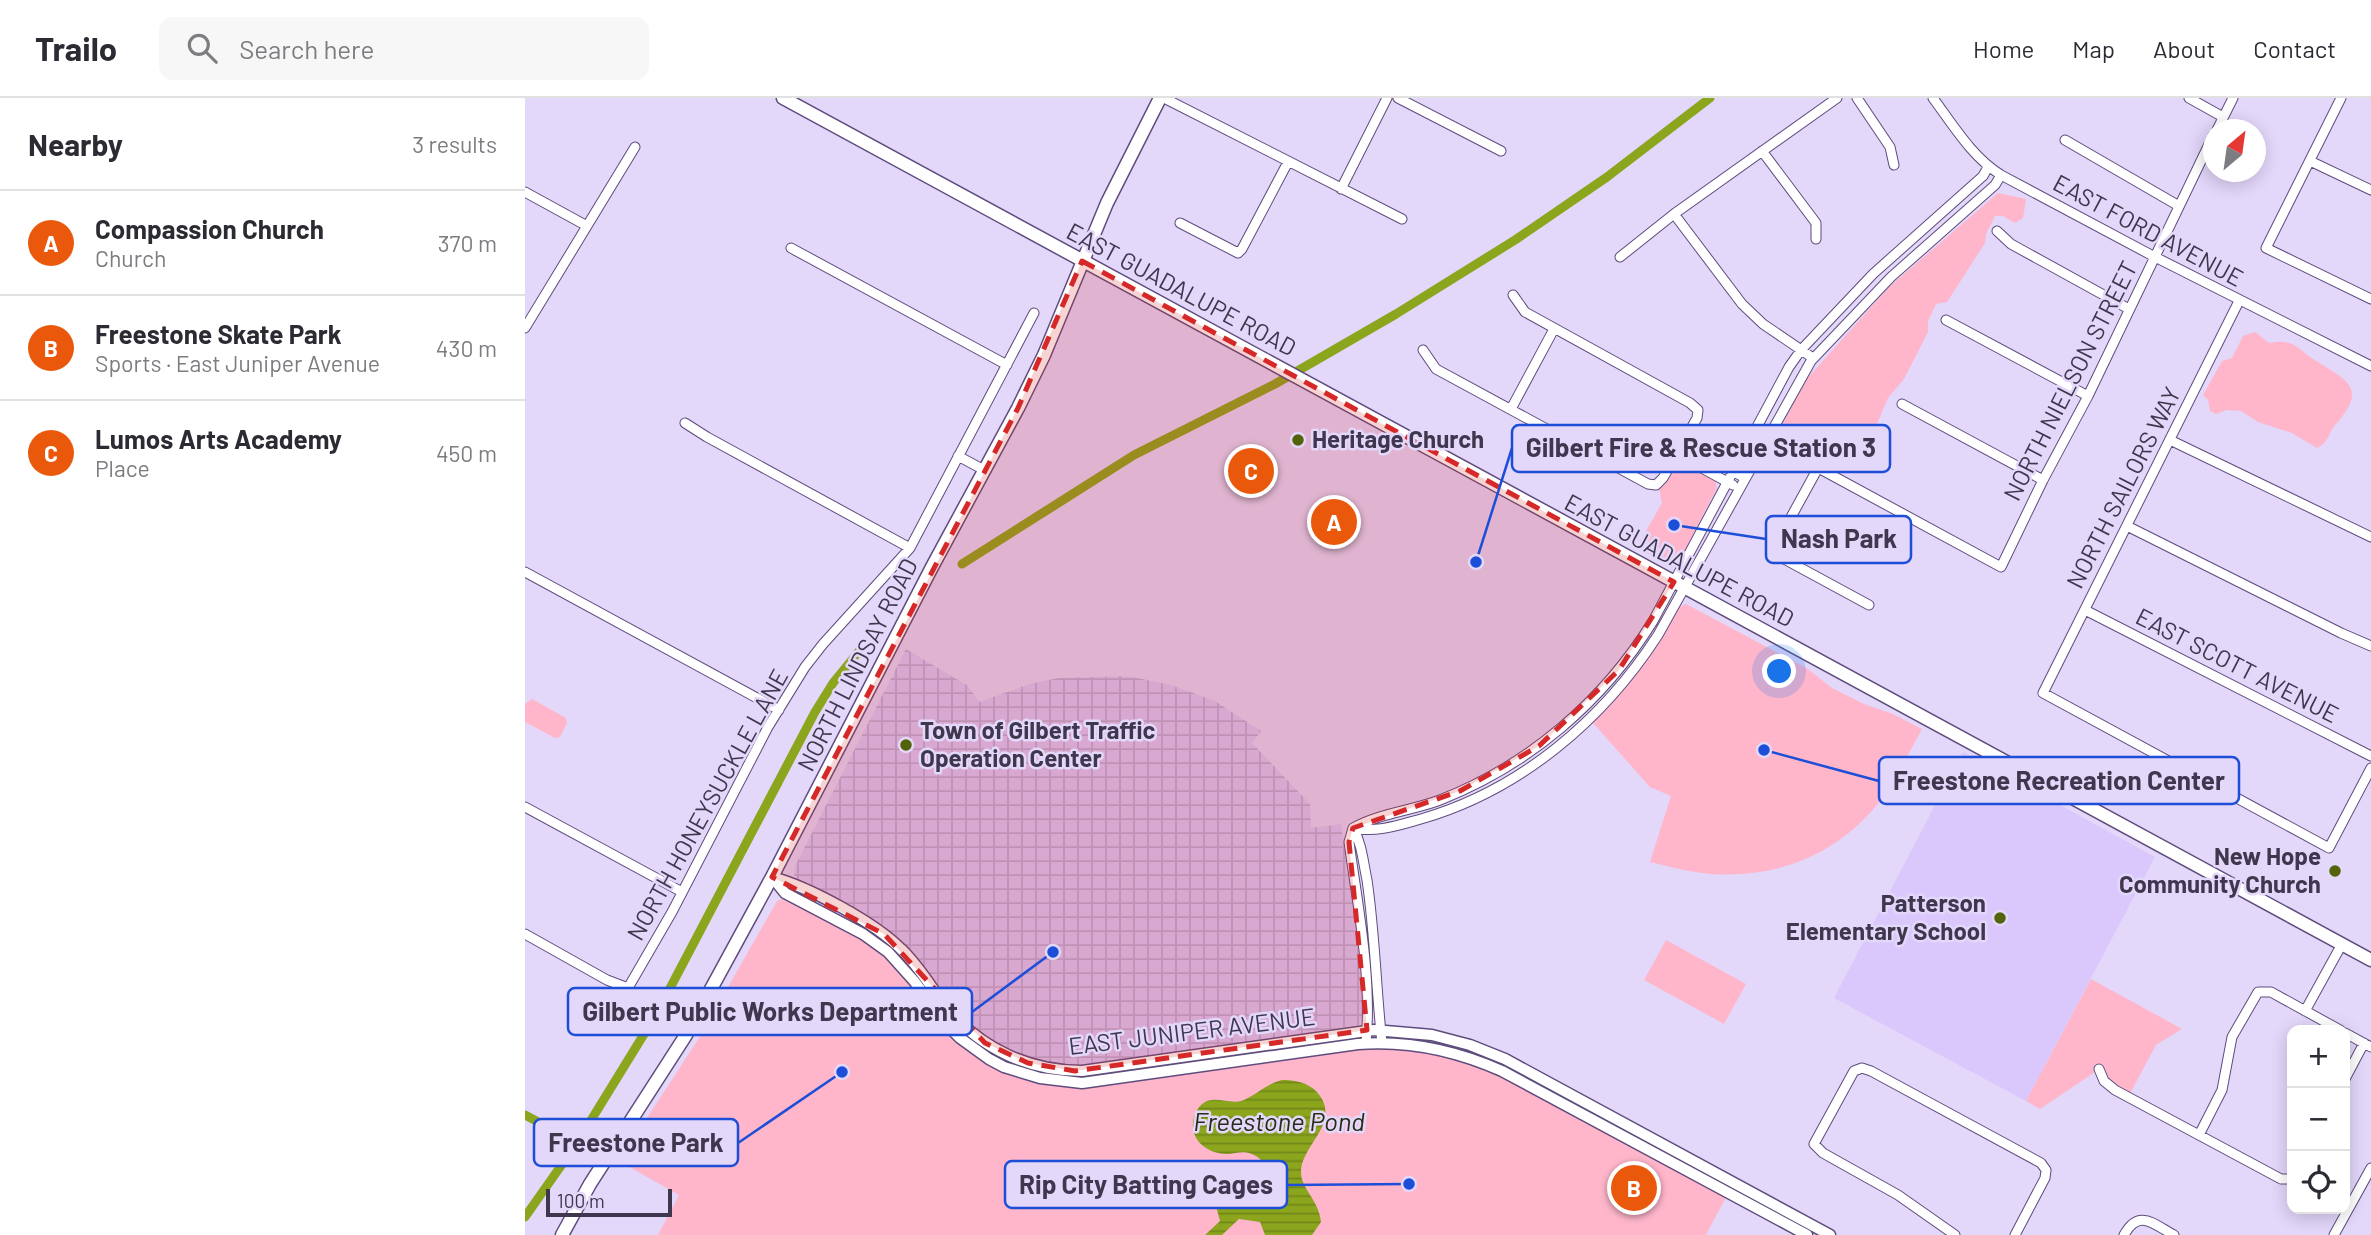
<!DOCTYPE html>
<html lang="en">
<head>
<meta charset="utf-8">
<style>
	:root { --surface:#fff; --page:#f7f7f7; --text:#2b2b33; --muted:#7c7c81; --line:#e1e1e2; --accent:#ea580c }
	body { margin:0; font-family:Barlow,sans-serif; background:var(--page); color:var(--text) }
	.controls { position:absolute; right:21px; bottom:21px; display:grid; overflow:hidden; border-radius:14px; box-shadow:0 4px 18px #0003 }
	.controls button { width:63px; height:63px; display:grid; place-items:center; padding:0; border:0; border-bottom:2px solid var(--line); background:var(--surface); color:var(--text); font:35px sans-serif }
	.compass { position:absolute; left:1678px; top:21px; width:63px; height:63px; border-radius:50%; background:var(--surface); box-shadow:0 4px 18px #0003; rotate:29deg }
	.scale { position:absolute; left:21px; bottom:18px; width:126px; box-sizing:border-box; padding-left:7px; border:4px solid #3f374e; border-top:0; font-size:19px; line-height:24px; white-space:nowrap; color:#3f374e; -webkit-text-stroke:5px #e3d7fa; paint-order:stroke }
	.you { position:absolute; left:1255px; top:574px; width:24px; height:24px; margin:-18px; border:5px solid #fff; border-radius:50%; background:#1a73e8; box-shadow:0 0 0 10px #1a73e833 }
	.badge { display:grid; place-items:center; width:46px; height:46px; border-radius:50%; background:var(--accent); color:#fff; font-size:23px; font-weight:700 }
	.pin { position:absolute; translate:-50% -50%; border:4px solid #fff; box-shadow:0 2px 7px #0006 }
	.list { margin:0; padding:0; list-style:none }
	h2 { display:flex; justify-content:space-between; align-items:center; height:91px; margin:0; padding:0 28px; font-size:30px }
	h2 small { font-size:23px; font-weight:400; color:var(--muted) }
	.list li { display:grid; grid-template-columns:46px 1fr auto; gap:21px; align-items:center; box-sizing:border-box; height:105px; padding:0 28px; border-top:2px solid var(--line) }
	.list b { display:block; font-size:26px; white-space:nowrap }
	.list p { margin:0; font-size:23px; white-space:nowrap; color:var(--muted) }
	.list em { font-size:23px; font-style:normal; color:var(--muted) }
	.icon { flex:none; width:38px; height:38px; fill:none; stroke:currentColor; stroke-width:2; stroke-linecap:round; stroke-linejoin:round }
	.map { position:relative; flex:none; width:1846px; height:1137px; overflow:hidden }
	header { display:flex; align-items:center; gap:42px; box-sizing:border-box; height:98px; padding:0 35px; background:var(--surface); border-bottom:2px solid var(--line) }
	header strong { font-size:33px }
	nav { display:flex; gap:38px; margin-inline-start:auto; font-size:24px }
	.search { width:490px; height:63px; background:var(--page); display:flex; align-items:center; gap:18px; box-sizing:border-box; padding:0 24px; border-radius:14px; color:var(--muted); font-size:26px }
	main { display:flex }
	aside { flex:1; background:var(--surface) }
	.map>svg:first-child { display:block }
	.built { fill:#dac8fc }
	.industrial { fill:url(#industrial-grid) }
	.park { fill:#ffb6cb }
	.water { fill:url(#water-rules) }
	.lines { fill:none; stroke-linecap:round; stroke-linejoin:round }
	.canal { stroke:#8ba51c; stroke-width:9 }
	.minor-casing { stroke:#5e4c7d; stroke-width:11 }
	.tertiary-casing { stroke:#5e4c7d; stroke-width:13 }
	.secondary-casing { stroke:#5e4c7d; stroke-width:15 }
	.minor { stroke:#fff; stroke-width:9 }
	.tertiary { stroke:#fff; stroke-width:10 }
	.secondary { stroke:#fff; stroke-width:12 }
	.marked { fill:#d62828; fill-opacity:0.2; stroke:#d62828; stroke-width:5; stroke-dasharray:14 9; stroke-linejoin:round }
	.poi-dot { fill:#52630a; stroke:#e3d7fa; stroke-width:2.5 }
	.labels { text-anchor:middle; stroke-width:5; stroke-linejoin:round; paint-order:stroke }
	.street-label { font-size:24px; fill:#3f374e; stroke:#e3d7fa }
	.poi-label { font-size:24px; font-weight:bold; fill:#3f374e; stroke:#e3d7fa; text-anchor:start }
	.water-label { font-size:26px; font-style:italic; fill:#272d18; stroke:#e3d7fa }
	.leader { fill:none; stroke:#1d4ed8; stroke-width:2.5 }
	.callout-dot { fill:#1d4ed8; stroke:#e3d7fa; stroke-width:2.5 }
	.callout { fill:#e3d7fa; stroke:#1d4ed8; stroke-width:2.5 }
	.callout-label { font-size:26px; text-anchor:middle; font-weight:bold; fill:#3f374e }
</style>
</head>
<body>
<header>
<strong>Trailo</strong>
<div class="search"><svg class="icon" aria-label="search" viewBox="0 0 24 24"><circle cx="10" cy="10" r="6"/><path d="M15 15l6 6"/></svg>Search here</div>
<nav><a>Home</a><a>Map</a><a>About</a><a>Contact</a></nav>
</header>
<main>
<aside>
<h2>Nearby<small>3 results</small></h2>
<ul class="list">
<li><span class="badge">A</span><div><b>Compassion Church</b><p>Church</p></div><em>370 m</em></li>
<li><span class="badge">B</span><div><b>Freestone Skate Park</b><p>Sports · East Juniper Avenue</p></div><em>430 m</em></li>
<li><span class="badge">C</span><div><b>Lumos Arts Academy</b><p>Place</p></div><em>450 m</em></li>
</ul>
</aside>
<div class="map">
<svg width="1846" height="1137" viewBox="0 0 1846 1137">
	<defs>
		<pattern id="industrial-grid" width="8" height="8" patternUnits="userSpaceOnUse" patternTransform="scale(1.75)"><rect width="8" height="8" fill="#dac8fc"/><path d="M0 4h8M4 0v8" fill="none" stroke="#bcacda"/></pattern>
		<pattern id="water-rules" width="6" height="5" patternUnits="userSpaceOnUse" patternTransform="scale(1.75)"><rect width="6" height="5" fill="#8ba51c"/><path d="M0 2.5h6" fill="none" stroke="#73871b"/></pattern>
	</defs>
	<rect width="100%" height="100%" fill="#e3d7fa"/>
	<!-- built -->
	<path class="built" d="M1438 654 1630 759 1501 1003 1309 900Z"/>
	<!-- industrial -->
	<path class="industrial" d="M381 551 443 588 454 604 505 586 533 580 602 578 646 587 690 603 736 633 727 645 785 706 786 730 816 726 831 828 838 918 834 927 567 967 545 968 502 960 483 953 455 937 435 918 402 872 382 850 304 798 274 783 269 777 270 768Z"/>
	<!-- park -->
	<path class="park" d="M1473 95 1501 101 1498 120 1490 125 1478 118H1470L1461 136 1460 145 1422 204 1411 206 1403 223V234L1379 281 1363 300 1348 335 1334 333 1318 351 1310 368 1261 344 1255 332 1280 283 1364 189Z
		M1730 234 1744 245C1772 240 1772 252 1793 264 1823 283 1842 290 1812 325 1803 334 1805 344 1792 350L1767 335 1733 324 1716 313 1702 312 1691 316 1685 313 1683 302 1678 297 1697 263 1707 260 1718 238Z
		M1160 365 1190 381 1192 390 1156 459C1143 473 1126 456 1112 449L1137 405 1134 390C1146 385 1147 369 1160 365Z
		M1161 506 1283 571 1307 590 1339 606 1368 616 1397 631C1386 651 1375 672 1363 692 1321 754 1252 784 1177 775 1160 773 1142 768 1125 764L1146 698 1125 689 1068 625C1095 595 1119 565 1141 530 1147 521 1150 509 1161 506Z
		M7 601 41 620 42 625 35 639 30 640 0 624V606Z
		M258 801 333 838 355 852 379 876 416 927 431 942 515 984 538 988H566L825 951 874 949 900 952 955 968 977 979 1201 1099 1181 1137H133L154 1097 94 1063 174 940 252 803Z
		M1141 842 1221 886 1199 926 1119 882Z
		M1566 881 1657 931 1631 947 1603 999 1584 988 1573 972 1515 1011 1501 1003Z"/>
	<!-- water -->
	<path class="water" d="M757 982C770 982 782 984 792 994 818 1024 776 1047 776 1074 776 1091 794 1102 796 1124L787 1137H740L735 1124 714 1121 697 1137H680L695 1123 691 1108 697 1098C707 1094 726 1101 733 1096 750 1083 743 1060 724 1055 717 1053 709 1056 702 1056 684 1056 666 1044 668 1024 669 1016 674 1006 682 1003 694 999 708 1007 719 1002 733 996 741 986 757 982Z"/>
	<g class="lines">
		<!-- canal -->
		<path class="canal" d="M437 466 609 357 750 286 871 216 990 142 1082 79 1185 0
			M0 1017 52 1045
			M0 1119 52 1045 132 915 290 614 308 585 335 552"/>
		<defs>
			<path id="minor" d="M639 0 877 121
				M873 0 976 53
				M1332 0 1365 49 1369 67
				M1408 0C1428 27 1447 59 1476 77L1630 159 1846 268
				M1664 0 1698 19
				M1816 0 1741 150 1846 201
				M1692 32 1708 0
				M1540 42 1654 108
				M1237 53 1291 125V141
				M1785 63 1846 92
				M816 91 862 0
				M0 94 62 128
				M1149 116 1217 206 1238 226 1288 260
				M655 125 713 155 717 151 763 64
				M1472 133 1486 146 1604 211
				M266 150 482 267
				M1095 159 1149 116 1312 0
				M1714 203 1518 595 1804 750 1846 670
				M1421 222 1563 298
				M0 230 110 49
				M898 252 911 271 1123 386 1131 387 1138 380 1172 320 1173 312 1165 305 1000 214 988 197
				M1377 306 1518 382
				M986 311 1029 231
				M160 325 182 339 385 450
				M1238 340 1476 469 1518 382 1563 298 1688 38
				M1645 342 1846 439
				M1157 345 1220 380
				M1151 356 1208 387
				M433 358 459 372
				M1293 370 1254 441 1252 453 1261 462 1344 507
				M1602 428 1816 535 1846 548
				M0 474 254 612
				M1560 512 1846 658
				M0 709 157 794
				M828 730C852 735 874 727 896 721 996 692 1078 622 1133 537L1286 263 1366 179 1470 87 1476 77
				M828 730C837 746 838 763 842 782 850 836 851 890 857 945
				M0 836 82 882 103 890
				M73 908a11 11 0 1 1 22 0a11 11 0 1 1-22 0Z
				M92 901 103 890 147 814 243 629 280 569 298 546 385 450 509 215
				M1780 913 1817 846
				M1820 935 1846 949
				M841 945C847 879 833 810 824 744L828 730C855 715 886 713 915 702 1004 667 1078 604 1128 523L1264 269 1276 252 1348 176 1458 78 1463 69
				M1574 971 1579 983 1590 992 1756 1081H1767
				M1820 981 1839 945
				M1674 1037 1697 992 1707 939 1733 894H1746L1815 932
				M1430 1137 1373 1097 1298 1055 1289 1046 1329 973 1337 970 1346 973 1516 1065 1521 1072 1520 1080 1490 1137
				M1599 1137C1614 1110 1628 1126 1649 1137
				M1809 1137 1846 1070"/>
			<path id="tertiary" d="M247 779C284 789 349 824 376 851 395 869 406 890 422 910 456 951 504 973 557 973L849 932 907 937 945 947 980 961 1305 1137
				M247 779 260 795 338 836 363 854 389 883 423 928 435 940 464 961 479 969 515 980 557 985 833 946C884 942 930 952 977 973L1282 1137"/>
			<path id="secondary" d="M258 0 1846 862
				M37 1137 65 1086 161 937 247 779 407 469 493 310 519 257 582 105 635 0"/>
		</defs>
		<!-- minor casing -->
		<use href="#minor" class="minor-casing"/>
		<!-- tertiary casing -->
		<use href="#tertiary" class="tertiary-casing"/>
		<!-- secondary casing -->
		<use href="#secondary" class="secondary-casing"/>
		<!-- minor -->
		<use href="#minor" class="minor"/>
		<!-- tertiary -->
		<use href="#tertiary" class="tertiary"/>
		<!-- secondary -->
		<use href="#secondary" class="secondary"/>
	</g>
	<!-- marked area -->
	<path class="marked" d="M557 163 1149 484 1094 572 1014 648 935 693 828 730 824 744 842 932 550 973 503 965 460 945 359 836 247 779 493 310Z"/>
	<!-- markers -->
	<g class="poi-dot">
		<circle cx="773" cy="342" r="7"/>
		<circle cx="381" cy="647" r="7"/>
		<circle cx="1810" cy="773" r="7"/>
		<circle cx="1475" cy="820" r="7"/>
	</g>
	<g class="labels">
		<!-- street labels -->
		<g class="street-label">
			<text transform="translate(1623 133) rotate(28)" y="8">EAST FORD AVENUE</text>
			<text transform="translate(656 192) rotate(28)" y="8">EAST GUADALUPE ROAD</text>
			<text transform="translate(1546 283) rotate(-63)" y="8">NORTH NIELSON STREET</text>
			<text transform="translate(1599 390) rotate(-63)" y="8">NORTH SAILORS WAY</text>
			<text transform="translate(1154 463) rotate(28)" y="8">EAST GUADALUPE ROAD</text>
			<text transform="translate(333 567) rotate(-63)" y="8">NORTH LINDSAY ROAD</text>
			<text transform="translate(1712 568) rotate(27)" y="8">EAST SCOTT AVENUE</text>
			<text transform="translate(183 707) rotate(-61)" y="8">NORTH HONEYSUCKLE LANE</text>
			<text transform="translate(667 934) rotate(-7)" y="8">EAST JUNIPER AVENUE</text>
		</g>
		<!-- poi labels -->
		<g class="poi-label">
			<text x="787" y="350">Heritage Church</text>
			<text x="395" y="641">Town of Gilbert Traffic<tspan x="395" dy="28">Operation Center</tspan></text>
			<text x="1796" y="767" text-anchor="end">New Hope<tspan x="1796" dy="28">Community Church</tspan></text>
			<text x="1461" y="814" text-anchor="end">Patterson<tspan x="1461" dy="28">Elementary School</tspan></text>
		</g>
		<!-- water labels -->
		<g class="water-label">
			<text x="754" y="1033">Freestone Pond</text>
		</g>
	</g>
	<!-- callouts -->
	<path class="leader" d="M951 464L987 350M1149 427L1241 441M1239 652L1354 683M528 854L447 914M317 974L213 1045M884 1086L762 1087"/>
	<g class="callout-dot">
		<circle cx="951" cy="464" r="7"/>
		<circle cx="1149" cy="427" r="7"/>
		<circle cx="1239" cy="652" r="7"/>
		<circle cx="528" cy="854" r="7"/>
		<circle cx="317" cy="974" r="7"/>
		<circle cx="884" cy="1086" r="7"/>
	</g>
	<g class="callout">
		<rect x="987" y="327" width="378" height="47" rx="7"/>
		<rect x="1241" y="418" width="145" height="47" rx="7"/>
		<rect x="1354" y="659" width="360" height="47" rx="7"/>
		<rect x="43" y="890" width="404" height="47" rx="7"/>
		<rect x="9" y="1021" width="204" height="47" rx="7"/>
		<rect x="480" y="1063" width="282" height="47" rx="7"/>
	</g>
	<g class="callout-label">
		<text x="1176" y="359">Gilbert Fire &amp; Rescue Station 3</text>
		<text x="1314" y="450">Nash Park</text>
		<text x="1534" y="692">Freestone Recreation Center</text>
		<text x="245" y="923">Gilbert Public Works Department</text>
		<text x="111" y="1054">Freestone Park</text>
		<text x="621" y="1096">Rip City Batting Cages</text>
	</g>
</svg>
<div class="controls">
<button>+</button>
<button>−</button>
<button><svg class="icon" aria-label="locate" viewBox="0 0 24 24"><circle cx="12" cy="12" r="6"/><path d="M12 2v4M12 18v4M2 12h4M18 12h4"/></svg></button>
</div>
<svg class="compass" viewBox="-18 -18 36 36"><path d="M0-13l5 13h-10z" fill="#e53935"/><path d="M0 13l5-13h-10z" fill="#7c7c81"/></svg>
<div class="scale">100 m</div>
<div class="you"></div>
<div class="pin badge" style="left:809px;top:424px">A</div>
<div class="pin badge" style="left:1109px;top:1090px">B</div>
<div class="pin badge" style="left:726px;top:373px">C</div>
</div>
</main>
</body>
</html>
